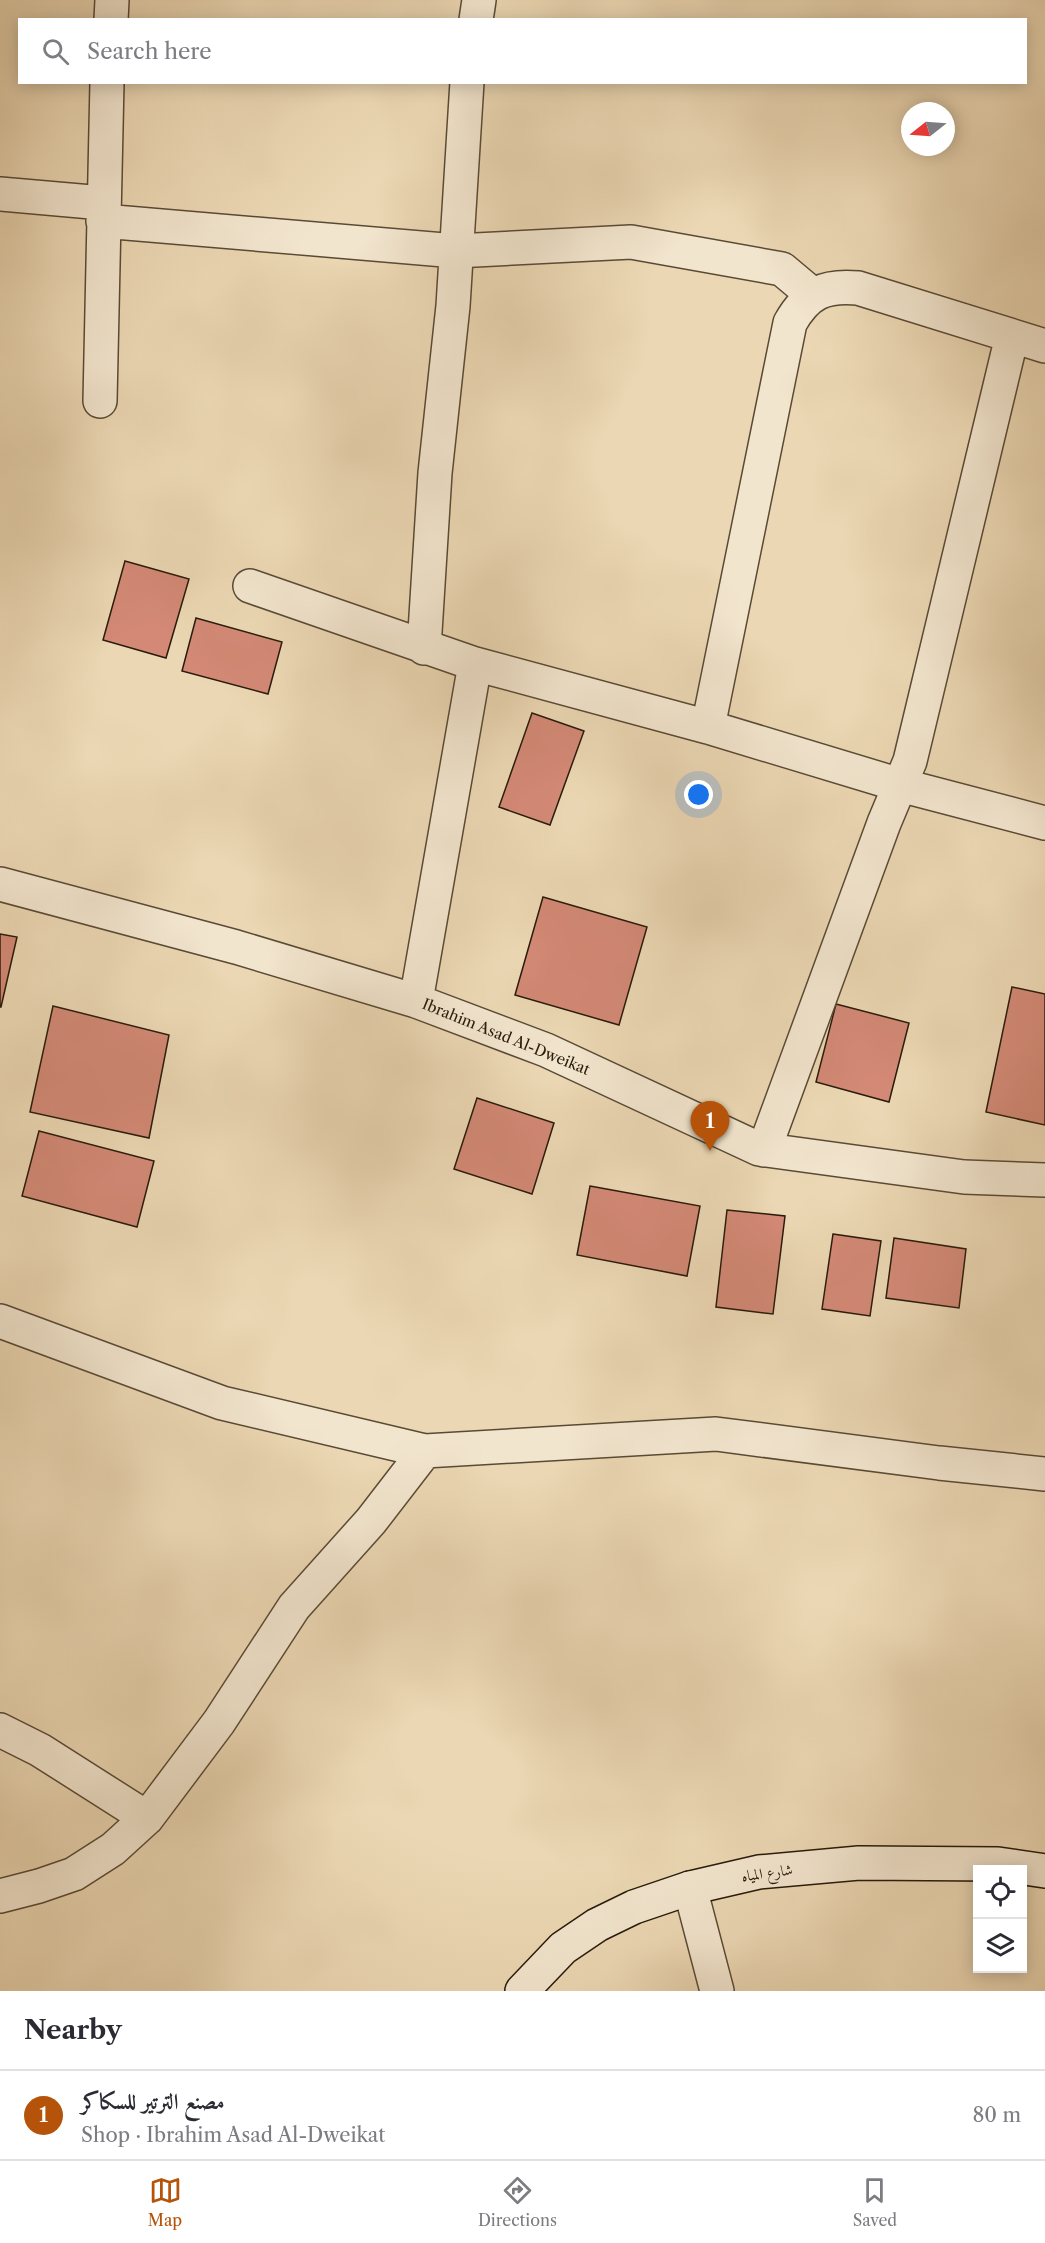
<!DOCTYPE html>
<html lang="en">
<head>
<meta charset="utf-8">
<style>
	:root { --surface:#fff; --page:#f2f2f3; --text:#2b2b33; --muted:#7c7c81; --line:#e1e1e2; --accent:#b45309 }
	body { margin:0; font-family:"Libre Caslon Text",Amiri,serif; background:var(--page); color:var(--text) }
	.controls { position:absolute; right:18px; bottom:18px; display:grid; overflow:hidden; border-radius:0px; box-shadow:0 3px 15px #0003 }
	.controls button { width:54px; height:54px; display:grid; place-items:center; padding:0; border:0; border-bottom:2px solid var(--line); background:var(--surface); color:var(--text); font:30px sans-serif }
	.compass { position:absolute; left:901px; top:102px; width:54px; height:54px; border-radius:50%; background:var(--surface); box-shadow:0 3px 15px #0003; rotate:253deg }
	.you { position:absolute; left:699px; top:795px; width:21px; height:21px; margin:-15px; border:4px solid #fff; border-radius:50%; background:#1a73e8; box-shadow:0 0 0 9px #1a73e833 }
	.badge { display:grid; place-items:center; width:39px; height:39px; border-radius:50%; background:var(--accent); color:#fff; font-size:20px; font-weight:700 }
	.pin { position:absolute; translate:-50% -50px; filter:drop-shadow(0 2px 3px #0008) }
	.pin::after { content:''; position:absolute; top:32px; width:21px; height:18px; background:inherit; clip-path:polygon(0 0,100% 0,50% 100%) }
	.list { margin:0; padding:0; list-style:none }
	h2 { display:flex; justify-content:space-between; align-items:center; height:78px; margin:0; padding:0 24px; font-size:26px }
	h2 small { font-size:20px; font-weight:400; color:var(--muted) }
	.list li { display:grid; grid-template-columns:39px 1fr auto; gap:18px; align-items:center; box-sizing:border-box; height:90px; padding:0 24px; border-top:2px solid var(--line) }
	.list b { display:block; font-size:22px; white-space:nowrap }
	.list p { margin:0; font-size:20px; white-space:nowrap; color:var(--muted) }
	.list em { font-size:20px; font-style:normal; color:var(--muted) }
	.icon { flex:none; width:33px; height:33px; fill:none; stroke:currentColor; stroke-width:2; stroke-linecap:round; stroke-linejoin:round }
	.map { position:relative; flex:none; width:1045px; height:1991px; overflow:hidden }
	.search { position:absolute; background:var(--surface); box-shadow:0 3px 15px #0003; left:18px; right:18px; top:18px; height:66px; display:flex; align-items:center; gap:15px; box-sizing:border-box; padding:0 21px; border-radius:0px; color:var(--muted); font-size:22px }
	.sheet { height:168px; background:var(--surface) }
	nav { display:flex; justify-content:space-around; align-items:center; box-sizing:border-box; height:84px; border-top:2px solid var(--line); background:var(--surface); font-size:16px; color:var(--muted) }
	nav a { display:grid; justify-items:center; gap:3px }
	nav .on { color:var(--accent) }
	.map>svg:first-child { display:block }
	.building { fill:#d38976; stroke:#291b0b; stroke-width:1.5 }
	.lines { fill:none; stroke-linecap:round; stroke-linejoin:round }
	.street-casing { stroke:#5a4a35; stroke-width:36 }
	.secondary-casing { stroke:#291b0b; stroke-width:36 }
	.street { stroke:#f2e5ce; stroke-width:33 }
	.secondary { stroke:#f2e5ce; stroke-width:33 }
	.labels { text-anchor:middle; stroke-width:4.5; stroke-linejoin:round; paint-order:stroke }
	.street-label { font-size:15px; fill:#291b0b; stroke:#f2e5ce }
</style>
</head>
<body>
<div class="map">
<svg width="1045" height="1991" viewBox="0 0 1045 1991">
	<rect width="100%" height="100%" fill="#ebd7b3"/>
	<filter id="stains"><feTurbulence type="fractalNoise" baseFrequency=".00333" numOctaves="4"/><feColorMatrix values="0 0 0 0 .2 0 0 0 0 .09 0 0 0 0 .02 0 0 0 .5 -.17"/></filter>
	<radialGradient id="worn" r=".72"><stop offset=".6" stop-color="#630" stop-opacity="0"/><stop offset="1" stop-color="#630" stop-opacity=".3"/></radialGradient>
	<!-- building -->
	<path class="building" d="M125 561 189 579 166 658 103 640Z
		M196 618 282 642 268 694 182 671Z
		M532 713 584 731 550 825 499 807Z
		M543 897 647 927 619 1025 515 995Z
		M0 934 17 937 1 1007H0Z
		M1012 987 1045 994V1125L986 1112Z
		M836 1004 909 1023 889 1102 816 1082Z
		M53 1006 169 1035 149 1138 30 1112Z
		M477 1098 554 1123 532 1194 454 1169Z
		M39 1131 154 1161 137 1227 22 1196Z
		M590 1186 700 1206 687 1276 577 1255Z
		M727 1210 785 1216 773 1314 716 1307Z
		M833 1234 881 1241 870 1316 822 1309Z
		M894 1238 966 1249 959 1308 886 1298Z"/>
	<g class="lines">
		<defs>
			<path id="street" d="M111 20 112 0
				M476 20 479 0
				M0 194 103 203
				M103 221 456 251 631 242 782 269 813 295
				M100 401 107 82
				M250 586 475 664 708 727 900 785 1045 823
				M424 648 435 473 453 306 467 82
				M708 727 790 323C807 293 824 285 858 288L1045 346
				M0 884 236 947 416 1001 546 1050 759 1149 964 1177 1045 1180
				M416 1001 475 664
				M764 1150 884 823 910 761 1012 336
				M0 1321 222 1403 425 1451 716 1434 939 1463 1045 1474
				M0 1730 40 1750 147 1818
				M690 1888 717 1991
				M0 1896 39 1886 74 1874 113 1849 147 1818 219 1722 294 1607 371 1521 425 1451"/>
			<path id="secondary" d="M522 1991 563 1948 597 1925 634 1907 690 1888 759 1872 859 1863 998 1864 1045 1871"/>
		</defs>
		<!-- street casing -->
		<use href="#street" class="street-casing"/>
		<!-- secondary casing -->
		<use href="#secondary" class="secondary-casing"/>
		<!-- street -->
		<use href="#street" class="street"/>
		<!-- secondary -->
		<use href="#secondary" class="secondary"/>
	</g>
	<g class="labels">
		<!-- street labels -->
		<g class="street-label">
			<text transform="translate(506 1037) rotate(22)" y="5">Ibrahim Asad Al-Dweikat</text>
			<text transform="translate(767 1873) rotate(-8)" y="5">شارع المياه</text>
		</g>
	</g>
	<rect width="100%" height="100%" filter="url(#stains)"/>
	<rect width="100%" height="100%" fill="url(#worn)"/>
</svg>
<div class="controls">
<button><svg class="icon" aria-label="locate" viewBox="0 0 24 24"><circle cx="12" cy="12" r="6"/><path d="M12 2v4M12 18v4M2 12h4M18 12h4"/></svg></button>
<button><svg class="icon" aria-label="layers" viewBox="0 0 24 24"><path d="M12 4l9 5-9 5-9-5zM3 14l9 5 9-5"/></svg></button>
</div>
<svg class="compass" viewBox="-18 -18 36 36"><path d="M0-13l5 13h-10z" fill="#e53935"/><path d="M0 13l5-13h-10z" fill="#7c7c81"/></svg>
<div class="you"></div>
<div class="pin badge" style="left:710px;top:1151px">1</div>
<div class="search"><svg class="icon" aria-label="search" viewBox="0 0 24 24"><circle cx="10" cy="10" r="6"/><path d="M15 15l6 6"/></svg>Search here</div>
</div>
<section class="sheet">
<h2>Nearby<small></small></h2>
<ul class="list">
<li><span class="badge">1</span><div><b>مصنع الترتير للسكاكر</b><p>Shop · Ibrahim Asad Al-Dweikat</p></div><em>80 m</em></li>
</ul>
</section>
<nav>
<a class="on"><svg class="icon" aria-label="map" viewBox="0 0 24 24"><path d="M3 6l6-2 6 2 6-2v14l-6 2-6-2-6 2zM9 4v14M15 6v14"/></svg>Map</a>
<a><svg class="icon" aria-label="directions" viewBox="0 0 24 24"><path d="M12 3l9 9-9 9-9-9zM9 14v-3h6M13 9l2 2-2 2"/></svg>Directions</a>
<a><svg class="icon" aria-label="saved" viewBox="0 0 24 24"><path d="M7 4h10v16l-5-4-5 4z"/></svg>Saved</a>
</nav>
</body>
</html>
